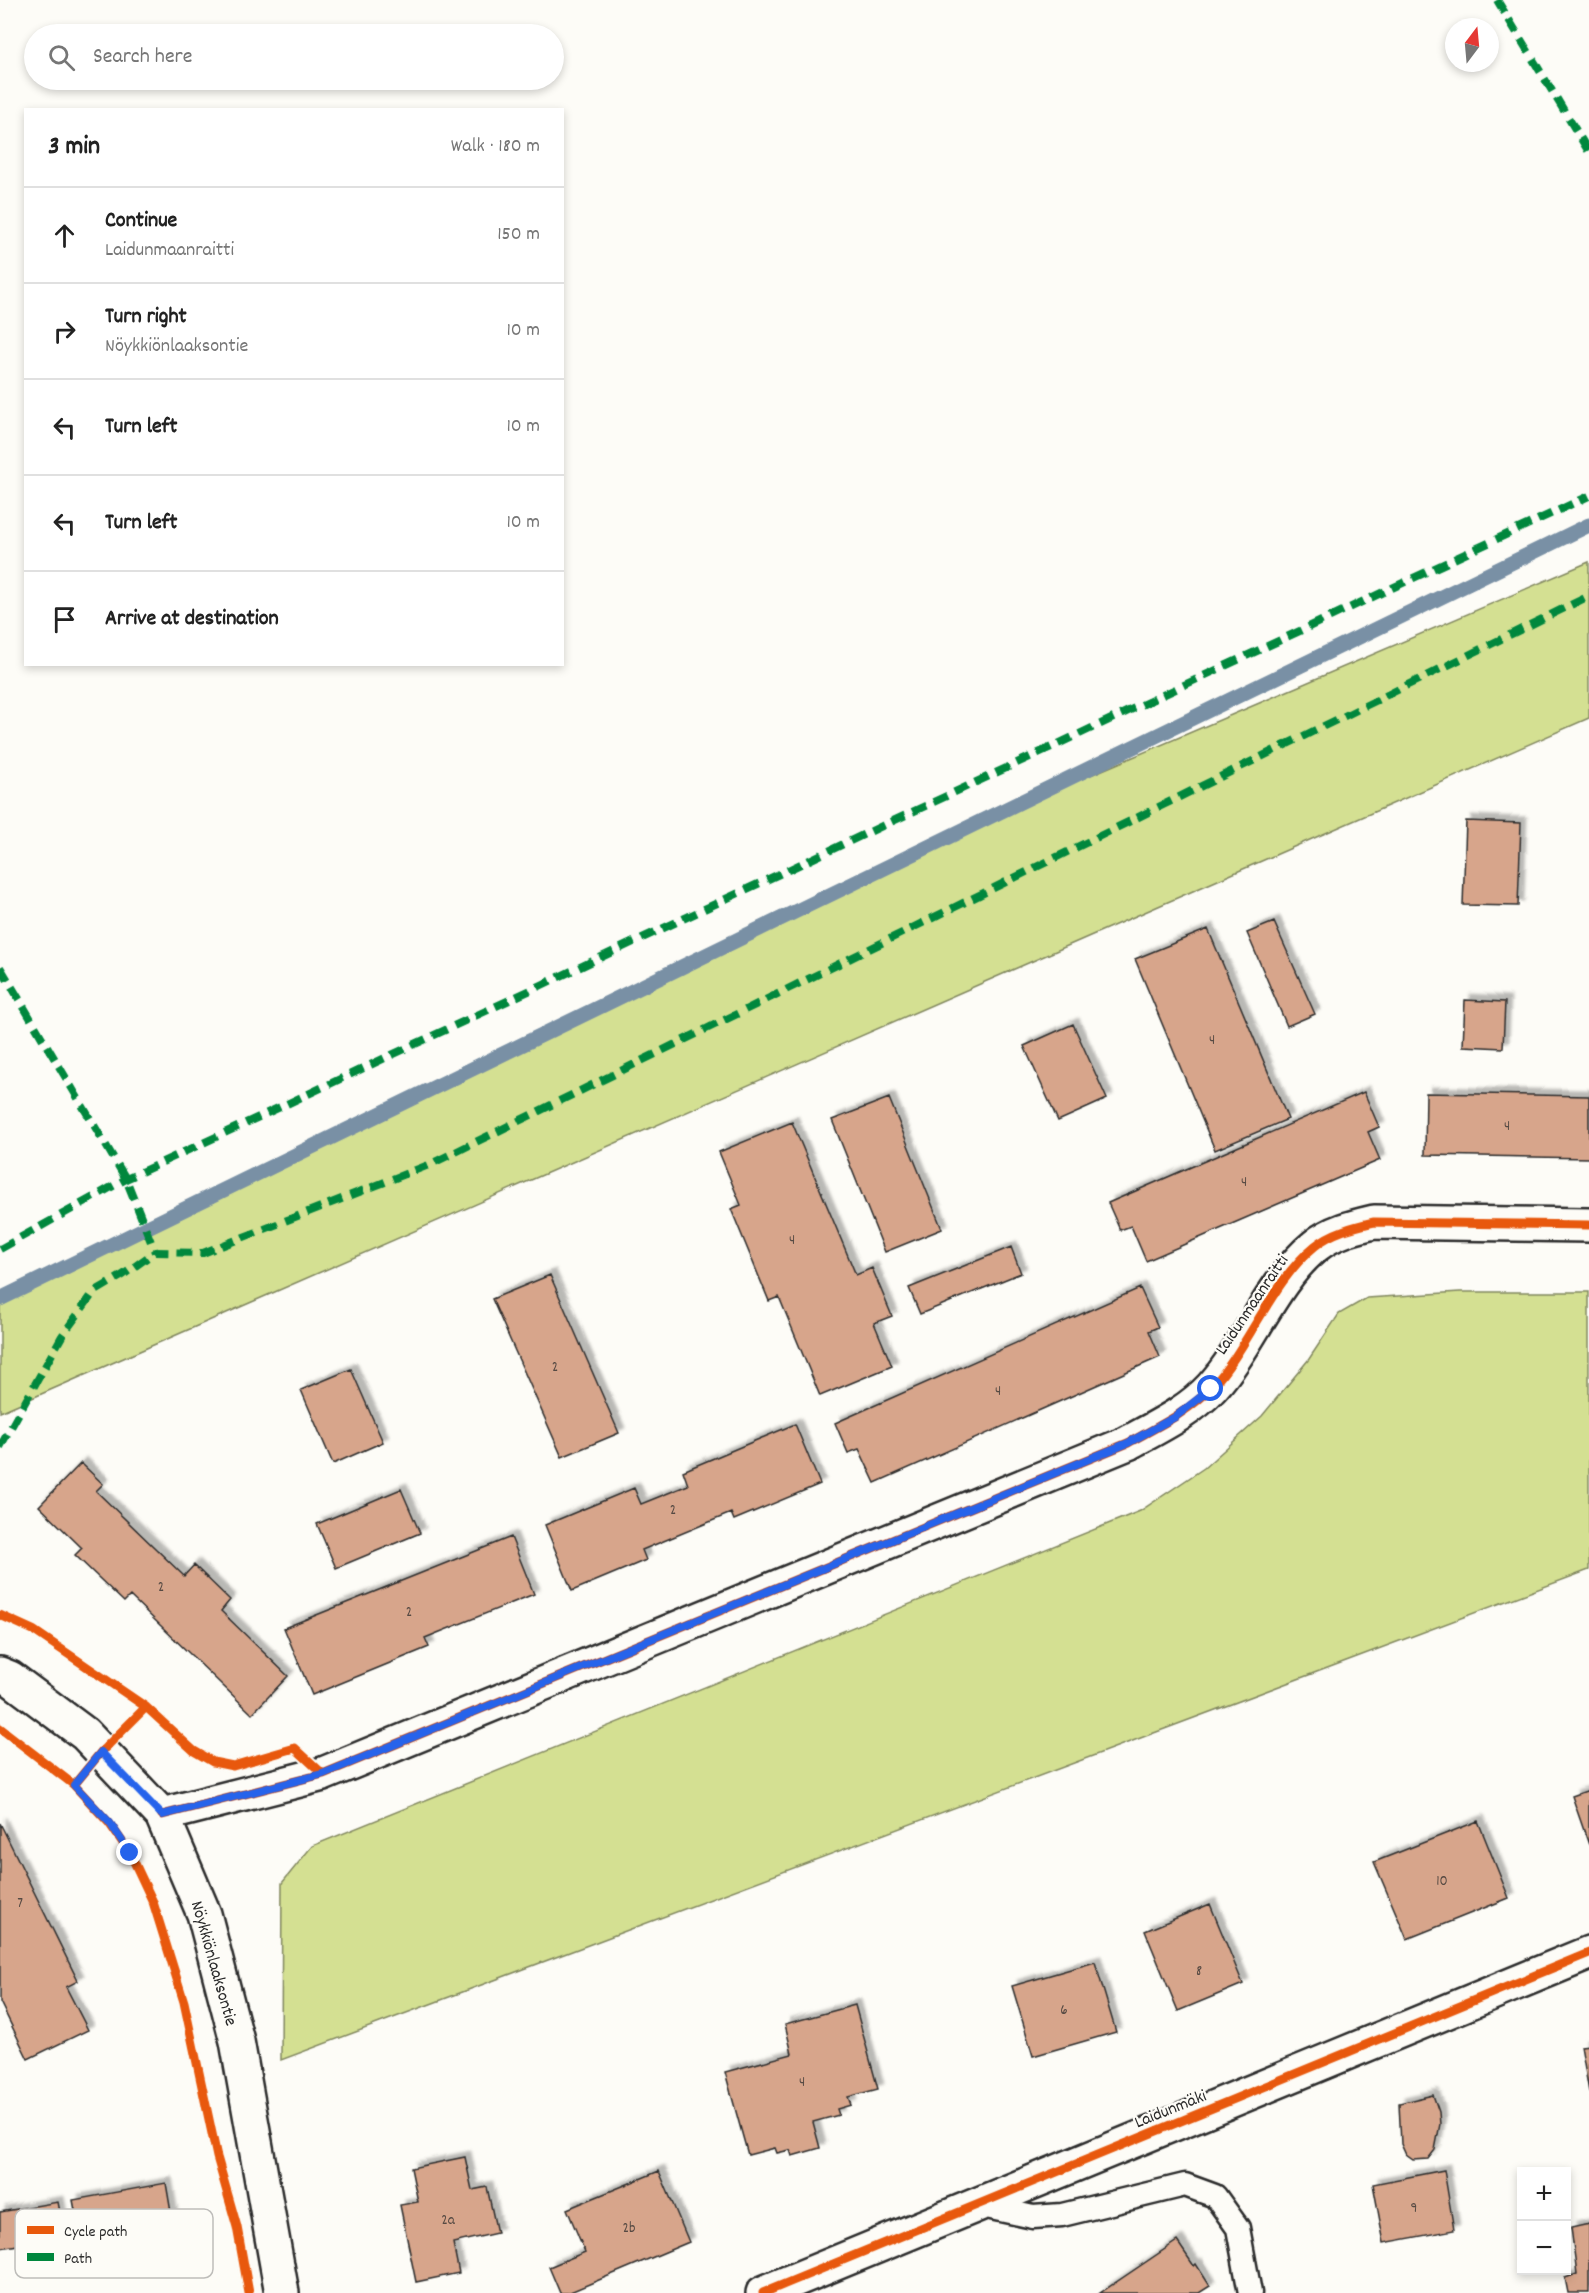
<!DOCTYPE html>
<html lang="en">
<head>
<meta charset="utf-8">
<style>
	:root { --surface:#fff; --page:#f2f2f2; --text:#222; --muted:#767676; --line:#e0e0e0 }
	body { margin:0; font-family:Dekko,sans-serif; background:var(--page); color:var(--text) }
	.controls { position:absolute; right:18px; bottom:18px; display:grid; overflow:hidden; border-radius:0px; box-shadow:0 3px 9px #0003 }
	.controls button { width:54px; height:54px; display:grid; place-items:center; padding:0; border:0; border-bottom:2px solid var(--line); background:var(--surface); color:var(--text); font:30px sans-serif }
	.compass { position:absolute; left:1445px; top:18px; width:54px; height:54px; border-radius:50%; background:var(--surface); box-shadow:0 3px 9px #0003; rotate:16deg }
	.stop { position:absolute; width:18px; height:18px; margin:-14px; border:4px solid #2563eb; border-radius:50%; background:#fff }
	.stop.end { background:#2563eb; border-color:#fff; box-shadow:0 2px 6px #0008 }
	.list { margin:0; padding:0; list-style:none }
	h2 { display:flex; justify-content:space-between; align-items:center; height:78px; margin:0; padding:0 24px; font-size:26px }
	h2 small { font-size:20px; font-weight:400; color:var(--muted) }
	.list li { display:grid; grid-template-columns:39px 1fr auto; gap:18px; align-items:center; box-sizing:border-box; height:96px; padding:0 24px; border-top:2px solid var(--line) }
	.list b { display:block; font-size:22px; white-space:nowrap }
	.list p { margin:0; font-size:20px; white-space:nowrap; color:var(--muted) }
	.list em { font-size:20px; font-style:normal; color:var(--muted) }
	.icon { flex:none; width:33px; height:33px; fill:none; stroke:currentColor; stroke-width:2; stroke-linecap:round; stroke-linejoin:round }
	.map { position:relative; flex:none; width:1589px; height:2293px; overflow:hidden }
	.search { position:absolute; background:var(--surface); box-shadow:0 3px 9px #0003; left:24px; top:24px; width:540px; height:66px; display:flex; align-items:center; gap:15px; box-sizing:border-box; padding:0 21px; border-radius:33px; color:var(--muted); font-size:22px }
	.panel { position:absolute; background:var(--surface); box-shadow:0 3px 9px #0003; left:24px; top:108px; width:540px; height:558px; border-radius:0px }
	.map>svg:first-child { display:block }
	.green { fill:#d4e092; stroke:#80865e; stroke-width:1.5 }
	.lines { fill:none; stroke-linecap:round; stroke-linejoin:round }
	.stream { stroke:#7990a5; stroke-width:15 }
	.building { fill:#d7a58b; stroke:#2b2b2b; stroke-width:1.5; filter:url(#shadow) }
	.lane-casing { stroke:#2b2b2b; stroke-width:27 }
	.street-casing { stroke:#2b2b2b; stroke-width:38 }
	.lane { stroke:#fdfcf7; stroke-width:22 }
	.street { stroke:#fdfcf7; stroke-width:33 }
	.quiet { stroke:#00873e; stroke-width:8; stroke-dasharray:15 8; stroke-linecap:butt }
	.cycleway-casing { stroke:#fdfcf7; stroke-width:13 }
	.cycleway { stroke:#e8590c; stroke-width:9 }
	.route { stroke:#2563eb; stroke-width:8 }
	.labels { text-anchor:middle; stroke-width:4.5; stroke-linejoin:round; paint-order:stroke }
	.number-label { font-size:15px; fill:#564a43 }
	.street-label { font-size:18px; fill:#2b2b2b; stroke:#fdfcf7 }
	.key { fill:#fdfcf7; stroke:#bebdba; stroke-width:1.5 }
	.key-label { font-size:16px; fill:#2b2b2b }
</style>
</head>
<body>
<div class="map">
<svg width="1589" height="2293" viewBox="0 0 1589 2293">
	<defs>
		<filter id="shadow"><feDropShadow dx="5.5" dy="-5.5" stdDeviation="1.5" flood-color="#0004"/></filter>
	</defs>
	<rect width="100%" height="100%" fill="#fdfcf7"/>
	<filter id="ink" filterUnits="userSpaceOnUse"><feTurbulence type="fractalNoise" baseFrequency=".0167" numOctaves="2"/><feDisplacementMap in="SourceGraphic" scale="12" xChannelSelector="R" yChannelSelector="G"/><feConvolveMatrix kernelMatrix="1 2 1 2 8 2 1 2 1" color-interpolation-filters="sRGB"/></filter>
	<g filter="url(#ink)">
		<!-- green -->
		<path class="green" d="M1589 562V718L0 1412V1299L967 828Z
			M1460 1292H1589V1570L281 2060 282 1883 312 1846 1140 1511 1204 1468 1262 1416 1309 1359 1339 1314 1367 1298Z"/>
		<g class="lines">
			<!-- stream -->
			<path class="stream" d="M0 1299 1589 525"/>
		</g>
		<!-- building -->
		<path class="building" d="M1466 821 1521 823 1518 906 1463 905Z
			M1274 922 1315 1014 1287 1026 1247 933Z
			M1208 929 1288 1119 1215 1150 1135 959Z
			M1465 1000 1505 1002 1503 1048 1463 1046Z
			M1073 1024 1107 1099 1058 1121 1024 1046Z
			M1364 1092 1379 1127 1368 1132 1380 1160 1146 1261 1131 1226 1120 1230 1108 1203Z
			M1426 1093 1589 1096V1158L1425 1155Z
			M889 1098 942 1229 885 1252 832 1120Z
			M792 1122 856 1275 872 1268 892 1316 874 1323 892 1366 820 1396 779 1297 769 1301 731 1209 741 1205 719 1152Z
			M1011 1247 1021 1273 920 1314 909 1288Z
			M550 1275 619 1433 562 1457 492 1299Z
			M1140 1288 1158 1327 1149 1331 1160 1357 875 1483 859 1449 848 1453 835 1423Z
			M351 1369 383 1442 333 1464 301 1390Z
			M795 1424 820 1484 734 1520 731 1513 642 1550 646 1560 572 1591 545 1525 634 1488 641 1504 688 1485 683 1471Z
			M81 1463 103 1484 96 1491 184 1576 194 1565 230 1600 221 1611 288 1676 252 1714 130 1596 124 1602 75 1555 82 1548 39 1506Z
			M401 1489 420 1533 336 1568 317 1524Z
			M511 1537 534 1594 425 1638 429 1647 312 1695 284 1628Z
			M1589 1790V1845L1572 1796Z
			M1478 1821 1509 1898 1407 1939 1374 1862Z
			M0 1823 78 1981 66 1987 88 2030 28 2059 0 2002Z
			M1210 1904 1243 1984 1178 2011 1145 1931Z
			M1095 1962 1116 2032 1033 2056 1012 1986Z
			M855 2005 878 2089 848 2097 851 2105 837 2109 839 2115 813 2122 820 2148 792 2156 790 2150 777 2153 775 2148 748 2155 725 2072 792 2054 785 2024Z
			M1589 2045V2092L1581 2046Z
			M1433 2095 1439 2112 1440 2124 1435 2150 1428 2159 1413 2160 1406 2155 1401 2144 1399 2103Z
			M465 2157 472 2190 487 2187 497 2233 453 2243 459 2273 416 2282 400 2205 418 2202 411 2168Z
			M1444 2170 1454 2230 1384 2243 1373 2184Z
			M659 2171 689 2242 568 2293H560L549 2267 585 2252 567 2209Z
			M166 2183 172 2218 80 2236 73 2200Z
			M58 2202 65 2237 0 2248V2212Z
			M1589 2224V2293H1568L1565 2278 1577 2274 1571 2228Z
			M1177 2241 1194 2266 1196 2264 1210 2286 1199 2293H1100Z"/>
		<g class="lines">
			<defs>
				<path id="lane" d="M977 2205 1033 2217 1062 2215 1185 2185 1215 2196 1238 2228 1250 2293"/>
				<path id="street" d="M0 1674 10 1678 85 1734 162 1815 204 1914 237 2041 282 2293
					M162 1815 323 1774 1128 1443C1157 1427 1189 1412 1212 1387 1250 1345 1272 1281 1315 1246 1332 1232 1353 1227 1374 1222L1589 1225
					M763 2293 1589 1953"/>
			</defs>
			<!-- lane casing -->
			<use href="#lane" class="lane-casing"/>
			<!-- street casing -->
			<use href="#street" class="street-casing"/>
			<!-- lane -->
			<use href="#lane" class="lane"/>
			<!-- street -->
			<use href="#street" class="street"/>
			<!-- quiet -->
			<path class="quiet" d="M1497 0 1589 152
				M0 967 126 1179 155 1252
				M0 1249 126 1179 1589 496
				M0 1447 62 1336 94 1292 123 1275 155 1252 203 1253 431 1164 1589 596"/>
			<defs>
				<path id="cycleway" d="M0 1615 33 1630 146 1707 194 1751 213 1762 233 1766 295 1748 323 1774
					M0 1728 74 1785 109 1823 130 1853 153 1902 184 2002 217 2157 237 2227 249 2293
					M74 1785 101 1752 146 1707
					M162 1815 323 1774 1128 1443C1157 1427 1189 1412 1212 1387 1250 1345 1272 1281 1315 1246 1332 1232 1353 1227 1374 1222L1589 1225
					M763 2293 1589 1953"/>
			</defs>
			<!-- cycleway casing -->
			<use href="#cycleway" class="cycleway-casing"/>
			<!-- cycleway -->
			<use href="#cycleway" class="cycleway"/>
		</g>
	</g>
	<g class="lines" filter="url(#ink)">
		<!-- route -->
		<path class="route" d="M130 1853 110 1823 74 1785 101 1752 162 1815 323 1774 1128 1443 1175 1417 1211 1389"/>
	</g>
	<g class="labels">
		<!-- number labels -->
		<g class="number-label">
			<text x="1212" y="1044">4</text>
			<text x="1507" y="1130">4</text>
			<text x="1244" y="1186">4</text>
			<text x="792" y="1244">4</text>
			<text x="555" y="1371">2</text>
			<text x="998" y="1395">4</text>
			<text x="673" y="1514">2</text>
			<text x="161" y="1591">2</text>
			<text x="409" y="1616">2</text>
			<text x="1442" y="1885">10</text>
			<text x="20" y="1907">7</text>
			<text x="1199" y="1975">8</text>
			<text x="1064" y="2014">6</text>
			<text x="802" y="2086">4</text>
			<text x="1414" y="2212">9</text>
			<text x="448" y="2224">2a</text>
			<text x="629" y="2232">2b</text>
		</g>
		<!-- street labels -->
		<g class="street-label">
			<text transform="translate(1251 1304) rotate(-56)" y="6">Laidunmaanraitti</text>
			<text transform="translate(215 1963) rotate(74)" y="6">Nöykkiönlaaksontie</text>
			<text transform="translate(1170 2108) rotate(-22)" y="6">Laidunmäki</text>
		</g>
	</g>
	<!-- legend -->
	<rect x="15" y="2209" width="198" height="69" rx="9" class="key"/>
	<rect x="27" y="2226" width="27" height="8" fill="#e8590c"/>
	<rect x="27" y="2253" width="27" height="8" fill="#00873e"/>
	<g class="key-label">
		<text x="64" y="2236">Cycle path</text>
		<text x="64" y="2263">Path</text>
	</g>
</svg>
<div class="controls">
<button>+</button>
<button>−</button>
</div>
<svg class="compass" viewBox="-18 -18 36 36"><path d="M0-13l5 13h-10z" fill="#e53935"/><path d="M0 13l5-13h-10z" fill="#767676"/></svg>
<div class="stop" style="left:1211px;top:1389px"></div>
<div class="stop end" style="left:130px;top:1853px"></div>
<div class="search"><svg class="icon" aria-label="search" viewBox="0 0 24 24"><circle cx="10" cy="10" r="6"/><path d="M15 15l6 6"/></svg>Search here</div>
<section class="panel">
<h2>3 min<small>Walk · 180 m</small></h2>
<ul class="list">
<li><svg class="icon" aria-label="ahead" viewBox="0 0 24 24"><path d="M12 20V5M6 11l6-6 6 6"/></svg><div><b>Continue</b><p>Laidunmaanraitti</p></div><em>150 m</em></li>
<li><svg class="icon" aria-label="right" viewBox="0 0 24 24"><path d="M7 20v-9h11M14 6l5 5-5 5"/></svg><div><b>Turn right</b><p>Nöykkiönlaaksontie</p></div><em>10 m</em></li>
<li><svg class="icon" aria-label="left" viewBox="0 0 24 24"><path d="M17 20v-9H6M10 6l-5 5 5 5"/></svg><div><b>Turn left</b></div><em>10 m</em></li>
<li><svg class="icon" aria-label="left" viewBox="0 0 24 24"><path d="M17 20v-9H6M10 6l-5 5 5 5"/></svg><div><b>Turn left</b></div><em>10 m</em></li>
<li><svg class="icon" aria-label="arrive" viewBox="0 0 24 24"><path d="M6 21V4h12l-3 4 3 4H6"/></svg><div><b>Arrive at destination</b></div></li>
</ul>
</section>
</div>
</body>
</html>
